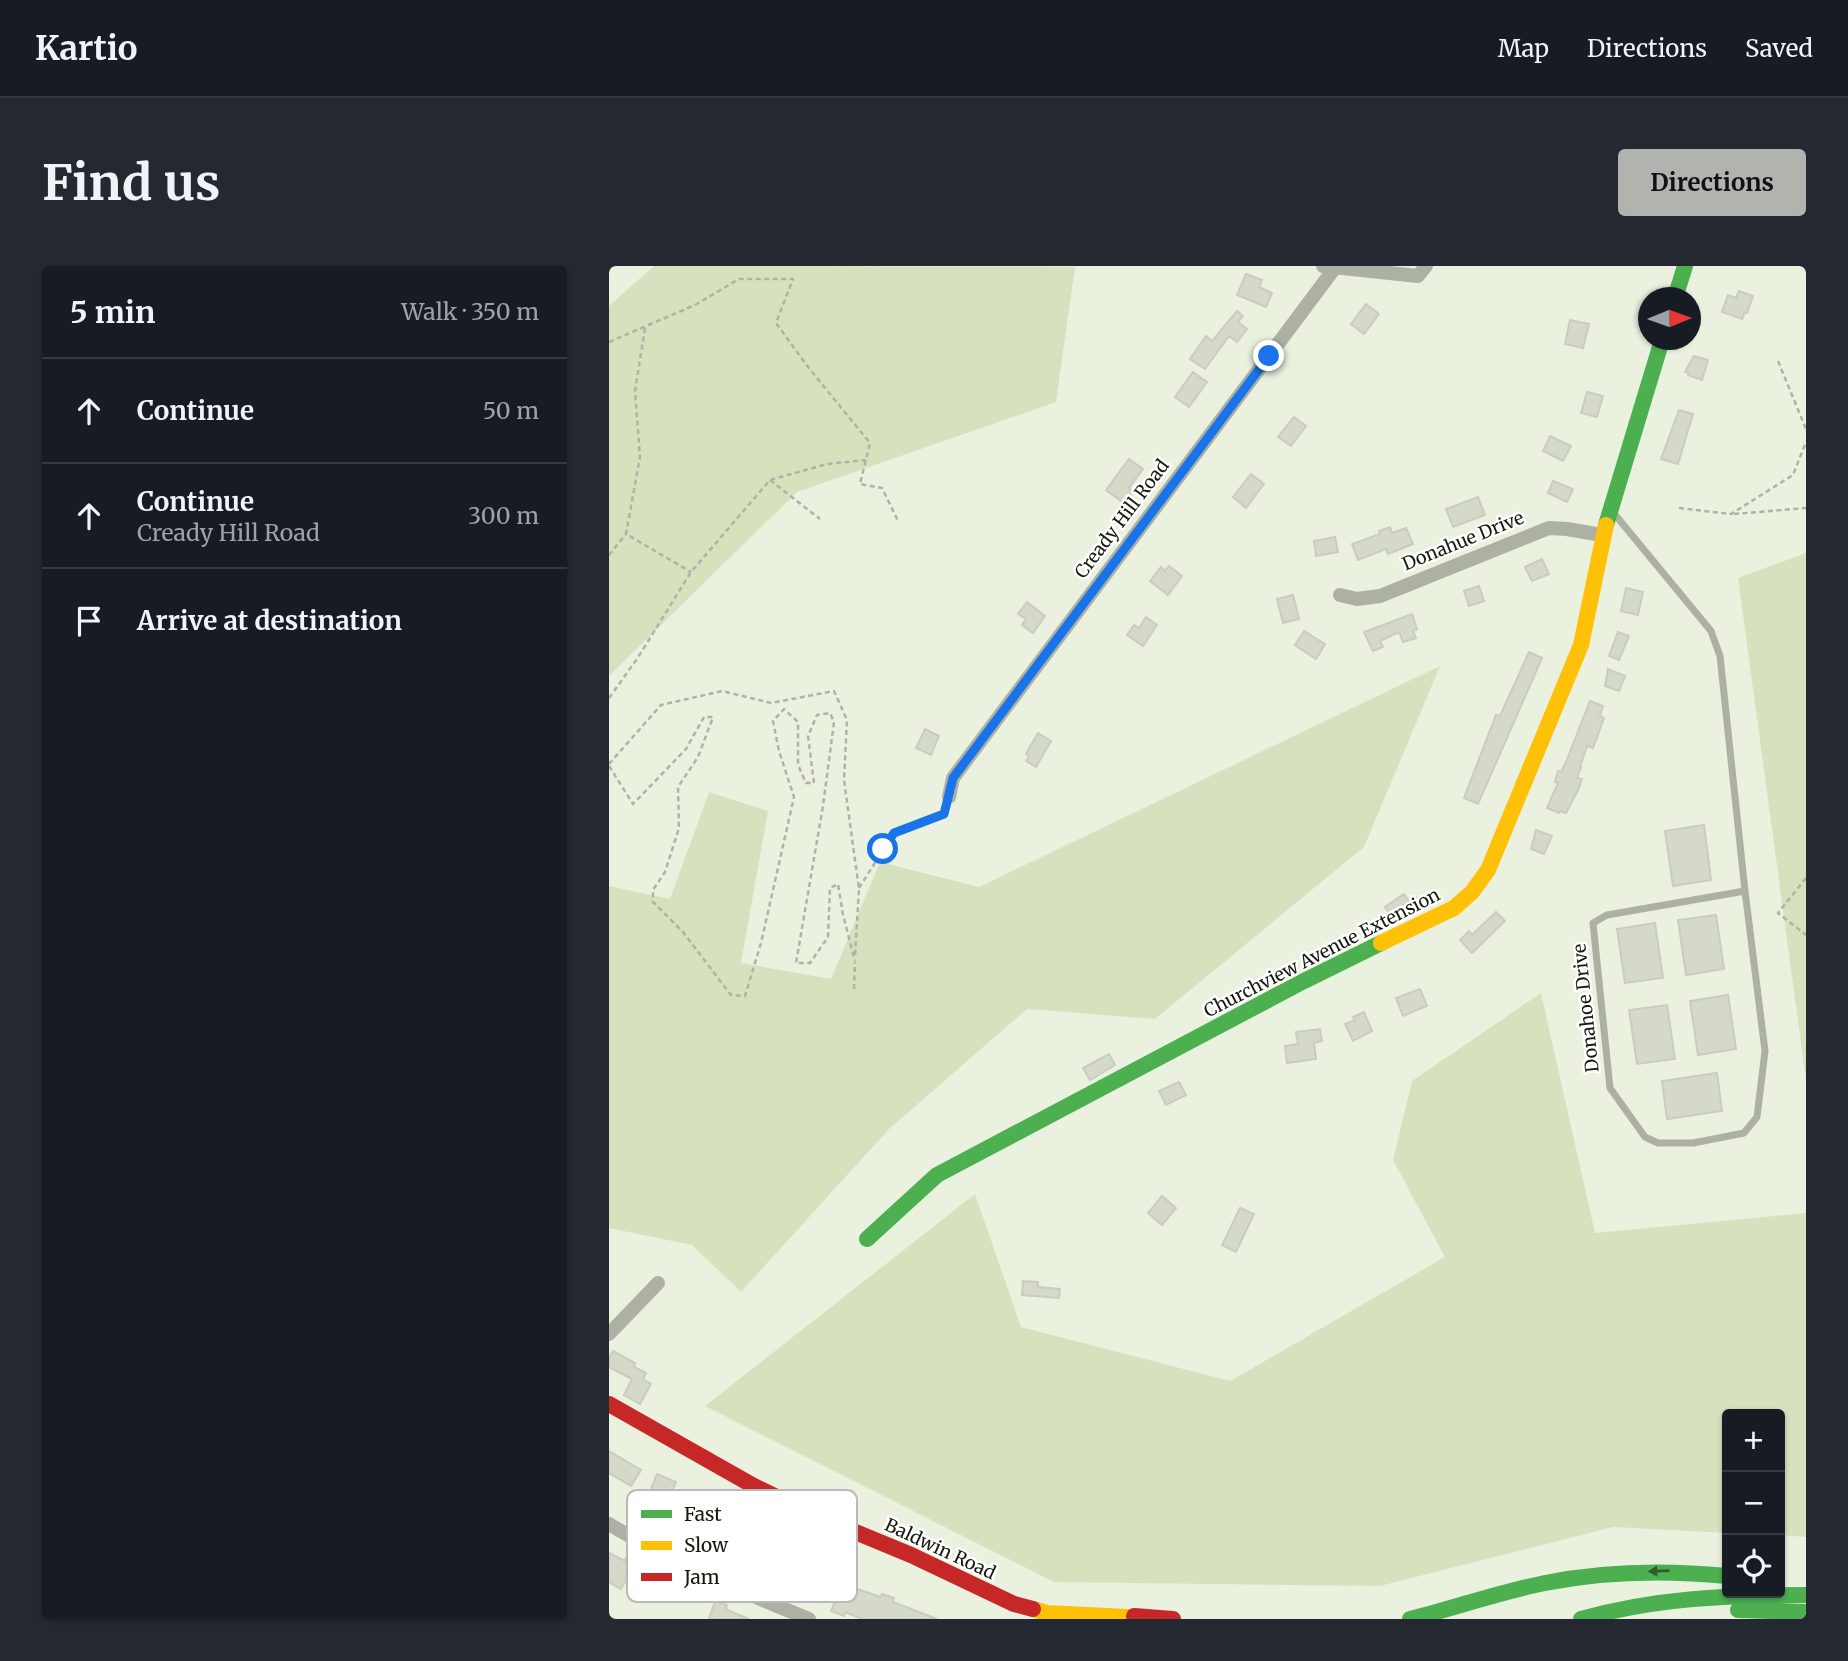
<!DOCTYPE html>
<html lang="en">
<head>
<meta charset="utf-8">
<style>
	:root { --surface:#171b24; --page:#242831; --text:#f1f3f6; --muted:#9ea1a6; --line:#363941; --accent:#b0b3ae }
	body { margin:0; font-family:Merriweather,serif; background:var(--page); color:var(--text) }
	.controls { position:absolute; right:21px; bottom:21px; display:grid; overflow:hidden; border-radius:7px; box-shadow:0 2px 5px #0004 }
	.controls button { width:63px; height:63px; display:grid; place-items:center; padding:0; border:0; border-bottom:2px solid var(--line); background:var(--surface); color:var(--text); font:35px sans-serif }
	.compass { position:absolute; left:1029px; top:21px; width:63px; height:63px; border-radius:50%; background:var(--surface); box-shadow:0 2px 5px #0004; rotate:89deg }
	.stop { position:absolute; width:21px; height:21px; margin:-16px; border:5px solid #1a73e8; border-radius:50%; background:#fff }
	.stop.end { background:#1a73e8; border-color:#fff; box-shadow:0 2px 7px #0008 }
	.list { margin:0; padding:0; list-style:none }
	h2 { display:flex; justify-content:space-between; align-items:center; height:91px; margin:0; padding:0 28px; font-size:30px }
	h2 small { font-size:23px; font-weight:400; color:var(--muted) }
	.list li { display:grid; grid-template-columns:46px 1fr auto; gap:21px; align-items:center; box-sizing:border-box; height:105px; padding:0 28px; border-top:2px solid var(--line) }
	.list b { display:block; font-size:26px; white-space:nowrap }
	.list p { margin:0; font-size:23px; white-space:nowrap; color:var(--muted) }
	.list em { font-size:23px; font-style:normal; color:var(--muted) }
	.icon { flex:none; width:38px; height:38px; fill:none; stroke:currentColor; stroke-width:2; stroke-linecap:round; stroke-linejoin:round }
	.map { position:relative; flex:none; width:1197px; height:1353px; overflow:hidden; border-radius:7px }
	header { display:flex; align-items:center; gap:42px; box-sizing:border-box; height:98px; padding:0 35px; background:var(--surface); border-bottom:2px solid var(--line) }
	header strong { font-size:33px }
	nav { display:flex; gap:38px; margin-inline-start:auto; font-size:24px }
	.intro { display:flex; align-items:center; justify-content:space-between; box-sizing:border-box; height:168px; padding:0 42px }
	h1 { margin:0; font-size:49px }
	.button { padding:18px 32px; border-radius:7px; background:var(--accent); color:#111; font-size:24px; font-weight:700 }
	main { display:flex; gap:42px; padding:0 42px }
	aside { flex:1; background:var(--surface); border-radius:7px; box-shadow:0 2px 5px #0004 }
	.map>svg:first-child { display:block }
	.green { fill:#d6e2be }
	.building { fill:#d4d9ca; stroke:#c8cdc0; stroke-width:2 }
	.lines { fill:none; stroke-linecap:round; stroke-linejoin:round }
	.path { stroke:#aeb3a6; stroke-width:2.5; stroke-dasharray:5 3.5; stroke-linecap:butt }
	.lane { stroke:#adb1a4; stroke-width:7 }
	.street { stroke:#adb1a4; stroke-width:14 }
	.fast { stroke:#4caf50; stroke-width:16 }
	.slow { stroke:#ffc107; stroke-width:16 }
	.jam { stroke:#c62828; stroke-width:16 }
	.oneway { fill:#2e5c2c }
	.route { stroke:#1a73e8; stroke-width:9 }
	.labels { text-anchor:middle; stroke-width:5; stroke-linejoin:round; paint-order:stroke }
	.street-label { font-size:18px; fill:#15190e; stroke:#fff }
	.key { fill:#fff; stroke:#b9bab7; stroke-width:2 }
	.key-label { font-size:19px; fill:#15190e }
</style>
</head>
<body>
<header>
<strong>Kartio</strong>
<nav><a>Map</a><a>Directions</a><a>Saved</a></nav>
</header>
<div class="intro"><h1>Find us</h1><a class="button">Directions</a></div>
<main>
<aside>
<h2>5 min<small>Walk · 350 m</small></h2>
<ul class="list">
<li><svg class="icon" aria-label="ahead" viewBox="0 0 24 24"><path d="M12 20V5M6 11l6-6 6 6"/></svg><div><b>Continue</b></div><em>50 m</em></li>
<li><svg class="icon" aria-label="ahead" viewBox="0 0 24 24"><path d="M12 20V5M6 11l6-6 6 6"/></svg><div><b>Continue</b><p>Cready Hill Road</p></div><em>300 m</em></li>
<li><svg class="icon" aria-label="arrive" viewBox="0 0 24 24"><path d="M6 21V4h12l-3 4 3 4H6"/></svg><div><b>Arrive at destination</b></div></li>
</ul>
</aside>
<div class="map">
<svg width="1197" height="1353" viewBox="0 0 1197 1353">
	<rect width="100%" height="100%" fill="#eaf1df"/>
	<!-- green -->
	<path class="green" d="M45 0 466 1 447 136 188 226 0 410V40Z
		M1197 287V814L1129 312Z
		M831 400 755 581 546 753 418 743 280 863 132 1026 83 979 0 962V620L61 633 100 526 159 545 132 697 222 713 271 596 370 621Z
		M932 727 986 967 1197 947V1271L1171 1269V1148H1118V1267L1004 1261 771 1320 445 1316 96 1140 366 928 412 1061 621 1115 836 991 784 894 803 815Z"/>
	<!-- building -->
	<path class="building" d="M637 8 653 14 650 21 663 27 657 41 628 29Z
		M1130 25 1144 30 1138 47 1136 46 1133 53 1113 46 1119 29 1127 32Z
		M757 38 770 48 755 68 742 58Z
		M628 45 634 50 629 56 638 63 628 76 620 70 596 103 581 93 597 70 603 75Z
		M961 54 980 58 974 82 956 78Z
		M1085 90 1099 94 1093 114 1079 109 1080 107 1076 106Z
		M584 106 598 116 580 141 566 131Z
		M978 126 994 130 988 151 972 147Z
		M1070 144 1084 148 1069 198 1052 193Z
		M685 151 697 160 682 180 669 171Z
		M941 170 962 180 954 195 934 185Z
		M520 193 534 203 520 222 524 226 516 238 497 224Z
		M642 208 655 218 637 242 624 231Z
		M944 215 964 223 958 236 939 227Z
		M869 231 876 249 844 261 837 243Z
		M781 261 783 267 797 262 804 278 779 288 777 283 749 294 743 278 771 268 770 265Z
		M726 271 729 286 707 290 705 275Z
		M933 293 940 308 923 315 916 301Z
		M560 300 573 310 559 329 541 315 552 301 556 305Z
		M870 320 875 335 860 340 855 325Z
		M1017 322 1034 326 1029 349 1012 345Z
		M684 329 690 353 674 357 668 333Z
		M418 336 436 350 424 367 413 359 417 353 409 348Z
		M803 348 808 363 804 365 807 372 794 376 790 366 771 375 774 381 764 385 755 366Z
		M537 351 548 359 534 380 518 369 525 359 530 362Z
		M695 365 716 378 707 393 686 379Z
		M1009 366 1020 370 1010 394 1000 390Z
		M920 386 933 392 869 538 855 532 887 449 891 450Z
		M999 403 1016 410 1010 425 996 420Z
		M981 435 994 440 991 450 995 452 984 482 978 480 971 501H972L968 512 973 513 969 524 957 547 951 545 950 547 938 542 949 517 946 516 949 505 952 506 957 496Z
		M316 463 330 470 322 489 307 482Z
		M429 467 442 475 427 501 417 495 420 490 417 488Z
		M1095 559 1102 614 1064 620 1056 565Z
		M927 564 943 570 935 588 922 583Z
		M795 628 800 635 807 631 814 641 787 657 776 641Z
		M887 646 896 655 863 687 851 674 860 665 863 669Z
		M1107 649 1115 703 1077 709 1069 654Z
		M1046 657 1054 712 1016 717 1008 663Z
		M811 723 818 740 794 750 787 732Z
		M1119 729 1127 783 1089 789 1081 735Z
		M1058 739 1066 793 1028 798 1020 744Z
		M755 746 763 765 744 775 736 758 746 754 744 751Z
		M711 763 713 775 705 777 707 793 678 797 676 780 689 778 687 766Z
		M500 788 506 799 481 814 474 802Z
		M1108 807 1113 845 1058 853 1053 815Z
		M570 816 577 829 557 839 550 825Z
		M553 930 567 942 553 959 539 947Z
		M631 942 645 948 627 986 613 979Z
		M414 1015 429 1016V1021L451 1023 450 1032 413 1029Z
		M4 1085 26 1097 25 1101 37 1107 34 1113 42 1118 31 1138 15 1129 23 1113 0 1101V1092Z
		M0 1185 32 1204 22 1220 0 1207Z
		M48 1208 67 1216 60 1233 52 1230 51 1233 40 1228Z
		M0 1287 16 1295 17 1292 32 1300 35 1293 52 1302 40 1326 17 1314 12 1323 0 1316Z
		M233 1318 272 1331 273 1328 285 1332 284 1336 328 1353H253L236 1346 235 1350 222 1345Z
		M106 1335 118 1339 116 1343 140 1353H100Z"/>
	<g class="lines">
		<!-- path -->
		<path class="path" d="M36 62 26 125 31 191 17 268 82 306
			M0 76 86 39 130 13H184L167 57 199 101 261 177 251 218 273 222 290 257
			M1169 95 1197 163
			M161 214 211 253
			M1070 242 1122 248 1184 209 1197 176
			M1125 248 1197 242
			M0 289 17 268
			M0 432 28 393 82 306 161 214 218 198 257 194
			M0 498 52 439 113 425 162 437 225 425 238 454 235 514 250 623 246 690
			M0 500 24 538 77 483 95 451H104L89 491 69 521 70 562 56 606 44 624V636L74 666 122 729 136 730 152 677 185 531 170 485 164 455 175 443 189 456V499L197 517H205L199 470 208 449 221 447 225 456 214 540 187 697H201L219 671 221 622 229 618 234 649 246 695
			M1197 612 1169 647 1197 669
			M250 622 285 567 335 548 336 544
			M245 723 246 696"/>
		<!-- lane -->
		<path class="lane" d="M1003 245 1102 365 1111 390 1136 625 1156 785 1148 851 1135 867 1084 877H1049L1036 871 1001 822 984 657 998 649 1136 625"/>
		<!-- street -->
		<path class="street" d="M714 0 809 10 817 0
			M731 329 748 333 771 330 940 262 958 263 993 269
			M340 531 344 512 725 3
			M0 1068 49 1017
			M0 1258C66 1298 129 1324 200 1353"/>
		<!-- fast -->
		<path class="fast" d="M1066 32 1076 0
			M997 259 1053 74
			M258 973 328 909 693 716 772 677
			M1129 1344 1197 1346
			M801 1353C846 1342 890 1326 936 1317 996 1305 1057 1304 1118 1310
			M972 1353C1046 1332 1120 1329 1197 1329"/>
		<!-- slow -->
		<path class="slow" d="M772 677 845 642 863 626 879 604 972 379 997 259
			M424 1343 438 1347 538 1352"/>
		<!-- jam -->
		<path class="jam" d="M0 1138 143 1219 203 1248 302 1289 405 1338 424 1343
			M525 1350 564 1353"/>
	</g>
	<!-- one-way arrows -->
	<defs><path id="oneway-solid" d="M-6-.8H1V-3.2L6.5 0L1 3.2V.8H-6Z" transform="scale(1.75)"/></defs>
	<use class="oneway" href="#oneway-solid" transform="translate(1050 1305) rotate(178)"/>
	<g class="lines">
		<!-- route -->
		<path class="route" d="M274 583 285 567 335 548 344 512 660 90"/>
	</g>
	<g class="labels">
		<!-- street labels -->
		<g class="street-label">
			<text transform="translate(513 253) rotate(-53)" y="6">Cready Hill Road</text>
			<text transform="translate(854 275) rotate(-22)" y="6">Donahue Drive</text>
			<text transform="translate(713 687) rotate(-27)" y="6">Churchview Avenue Extension</text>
			<text transform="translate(977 742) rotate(-96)" y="6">Donahoe Drive</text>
			<text transform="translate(331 1283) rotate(25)" y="6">Baldwin Road</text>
		</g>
	</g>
	<!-- legend -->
	<rect x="18" y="1224" width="230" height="112" rx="10" class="key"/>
	<rect x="32" y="1244" width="31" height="8" fill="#4caf50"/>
	<rect x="32" y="1275" width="31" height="9" fill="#ffc107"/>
	<rect x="32" y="1307" width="31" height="8" fill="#c62828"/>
	<g class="key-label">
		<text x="75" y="1255">Fast</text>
		<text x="75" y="1286">Slow</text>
		<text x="75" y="1318">Jam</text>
	</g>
</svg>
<div class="controls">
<button>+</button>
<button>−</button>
<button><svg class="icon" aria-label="locate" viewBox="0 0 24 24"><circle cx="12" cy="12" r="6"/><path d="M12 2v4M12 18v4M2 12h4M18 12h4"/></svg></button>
</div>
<svg class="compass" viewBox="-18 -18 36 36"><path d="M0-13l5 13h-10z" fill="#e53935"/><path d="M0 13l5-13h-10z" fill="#9ea1a6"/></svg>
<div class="stop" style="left:274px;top:583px"></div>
<div class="stop end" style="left:660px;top:90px"></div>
</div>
</main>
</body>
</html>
